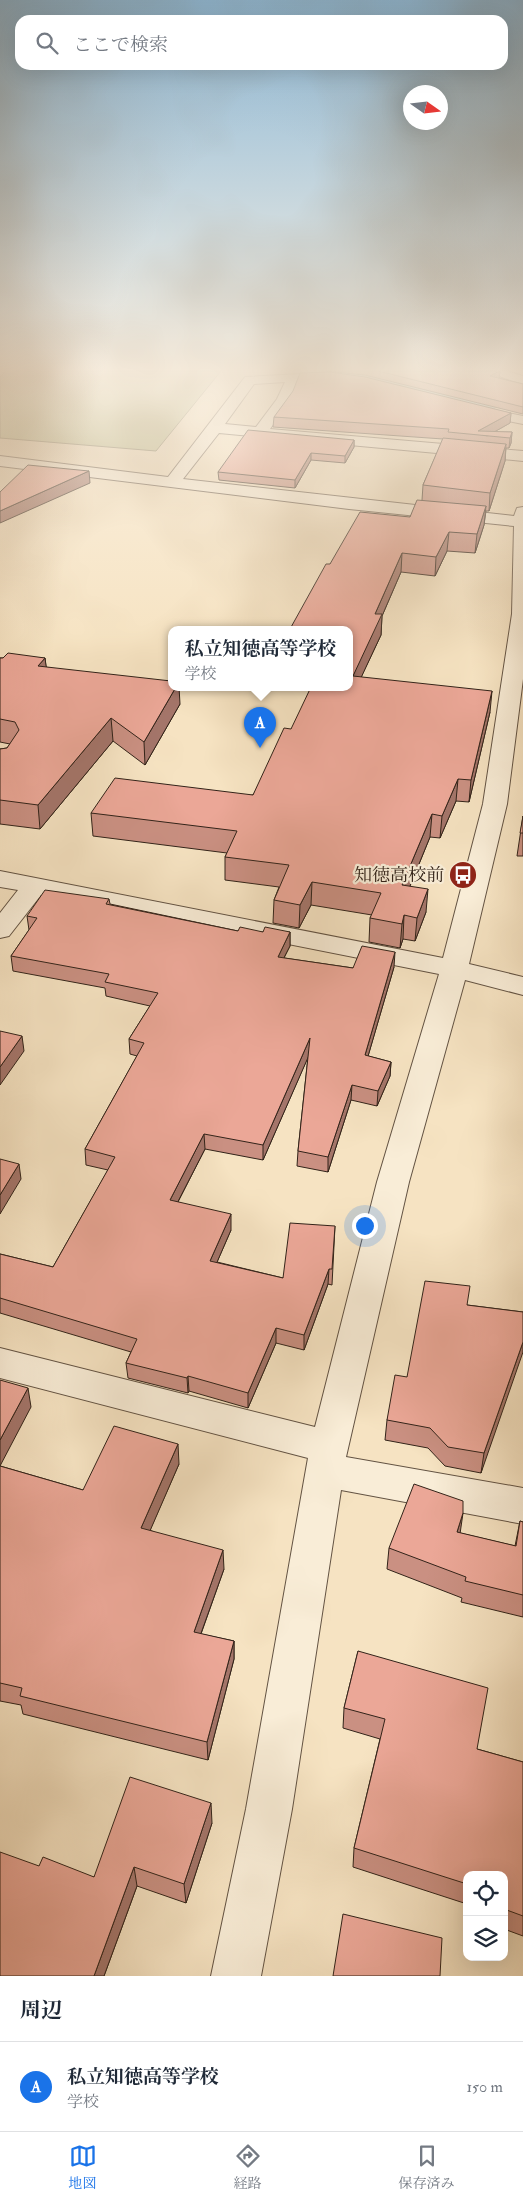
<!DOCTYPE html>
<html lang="ja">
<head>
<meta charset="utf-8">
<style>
	:root { --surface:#fff; --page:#f2f2f3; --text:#1f2937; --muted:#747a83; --line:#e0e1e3; --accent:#1a73e8 }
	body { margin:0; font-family:"IM FELL Double Pica","Noto Serif JP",serif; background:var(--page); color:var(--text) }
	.controls { position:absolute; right:15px; bottom:15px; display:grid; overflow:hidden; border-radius:10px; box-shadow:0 5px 20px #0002 }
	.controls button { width:45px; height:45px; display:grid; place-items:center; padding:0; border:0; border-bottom:1px solid var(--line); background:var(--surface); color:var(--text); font:25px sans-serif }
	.compass { position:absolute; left:403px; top:85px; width:45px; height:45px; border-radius:50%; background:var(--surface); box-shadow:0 5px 20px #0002; rotate:104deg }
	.you { position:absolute; left:364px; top:1225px; width:18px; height:18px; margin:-12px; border:4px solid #fff; border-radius:50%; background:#1a73e8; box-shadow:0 0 0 8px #1a73e833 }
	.badge { display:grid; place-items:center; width:32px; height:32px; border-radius:50%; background:var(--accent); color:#fff; font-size:16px; font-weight:700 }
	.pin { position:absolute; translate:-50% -41px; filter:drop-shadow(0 1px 2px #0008) }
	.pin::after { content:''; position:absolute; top:26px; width:18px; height:15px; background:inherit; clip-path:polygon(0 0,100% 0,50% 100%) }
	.popup { position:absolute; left:168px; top:626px; width:185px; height:65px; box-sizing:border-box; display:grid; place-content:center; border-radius:10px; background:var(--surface); filter:drop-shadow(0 1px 4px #0005); font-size:16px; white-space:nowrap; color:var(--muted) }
	.popup b { font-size:19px; color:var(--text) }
	.popup::after { content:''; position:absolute; left:50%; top:100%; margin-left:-10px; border:10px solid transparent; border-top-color:var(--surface) }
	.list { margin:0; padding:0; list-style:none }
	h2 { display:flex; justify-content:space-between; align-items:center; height:65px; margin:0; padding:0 20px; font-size:21px }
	h2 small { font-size:16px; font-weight:400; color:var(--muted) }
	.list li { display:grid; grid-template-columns:32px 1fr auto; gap:15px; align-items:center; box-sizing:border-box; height:90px; padding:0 20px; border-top:1px solid var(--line) }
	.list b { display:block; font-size:19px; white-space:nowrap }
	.list p { margin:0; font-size:16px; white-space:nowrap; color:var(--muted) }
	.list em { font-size:16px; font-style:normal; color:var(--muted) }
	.icon { flex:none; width:28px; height:28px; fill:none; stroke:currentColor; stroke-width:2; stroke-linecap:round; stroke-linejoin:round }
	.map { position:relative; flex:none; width:523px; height:1976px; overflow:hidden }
	.search { position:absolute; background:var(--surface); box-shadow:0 5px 20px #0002; left:15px; right:15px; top:15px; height:55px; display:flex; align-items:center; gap:12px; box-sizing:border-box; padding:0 18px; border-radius:15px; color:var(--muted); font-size:19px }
	.sheet { height:155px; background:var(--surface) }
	nav { display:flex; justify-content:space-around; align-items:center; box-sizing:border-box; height:70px; border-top:1px solid var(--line); background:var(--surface); font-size:14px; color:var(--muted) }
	nav a { display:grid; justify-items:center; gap:2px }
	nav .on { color:var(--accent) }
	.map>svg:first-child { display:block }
	.green { fill:#c0c390; stroke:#797354 }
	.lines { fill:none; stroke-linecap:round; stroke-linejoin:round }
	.river { fill:#a0bcbb; fill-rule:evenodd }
	.minor-casing { stroke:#635343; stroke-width:2 }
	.minor { fill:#f9edd7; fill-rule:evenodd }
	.wall { fill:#ca9082; stroke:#322319 }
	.shaded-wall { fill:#a4756a; stroke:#322319 }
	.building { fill:#eba797; stroke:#322319 }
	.labels { text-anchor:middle; stroke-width:4.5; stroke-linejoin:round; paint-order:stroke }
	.poi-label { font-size:18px; fill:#322319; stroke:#f9edd7; text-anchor:end }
</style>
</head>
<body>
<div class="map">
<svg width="523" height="1976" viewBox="0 0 523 1976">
	<rect width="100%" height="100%" fill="#f6e3c2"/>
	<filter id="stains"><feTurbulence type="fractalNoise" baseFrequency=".004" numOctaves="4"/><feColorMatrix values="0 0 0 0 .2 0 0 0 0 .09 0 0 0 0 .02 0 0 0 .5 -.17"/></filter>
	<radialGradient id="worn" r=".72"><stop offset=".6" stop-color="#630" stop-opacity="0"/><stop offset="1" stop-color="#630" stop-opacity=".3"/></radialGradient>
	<!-- green -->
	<path class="green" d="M6 371H221L156 451 0 438V377Z"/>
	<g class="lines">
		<!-- river -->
		<path class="river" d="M325 371H381L491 400 496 407 491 414 479 417 330 378Z"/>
		<defs>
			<path id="minor" d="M486 371H507L523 376V385Z
				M337 372 344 376 342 379 299 381 291 400 270 429 523 451V461L219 433 183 479 514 516 517 508 523 507V679L507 804 469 964 523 977V995L465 980 409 1182 346 1457 523 1488V1524L341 1490 292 1809 261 1976H211L246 1809 308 1458 0 1378V1348L315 1427 377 1182 439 974 41 895 9 936 0 938V913L18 890 0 887V871L443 958 483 804 512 614 514 526 349 509 0 466V456L168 477 245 377ZM285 382 277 399 256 427 225 424 254 384Z
				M473 406 523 416V424L468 413 466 410Z"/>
		</defs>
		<!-- minor casing -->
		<use href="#minor" class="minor-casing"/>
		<!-- minor -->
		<use href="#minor" class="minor"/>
	</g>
	<!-- wall -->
	<path class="wall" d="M326 371H500L499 378 523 384V414L365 375Z
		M511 413 510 423 494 432H512L511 443 509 448H506L505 461 489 511H486L484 525 475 553 447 551 435 576 401 572 382 616 381 635 361 677 490 712 469 802 456 801 440 838 430 837 410 886 426 912 415 941 403 939 400 948 369 942 370 918 372 915 311 905 299 928 273 923 274 900 279 887 225 880V857L227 853 93 836 91 813 253 795 291 729 349 687 330 564 410 517 422 500 423 485 443 439 273 427 274 417Z
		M354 440V447L345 463 311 460 295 488 219 480 218 472Z
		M0 658H45L46 667 180 704 145 765 113 741 40 829 0 824V749L7 748 10 744 0 742Z
		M523 816V856H517Z
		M109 899 110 904 238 931 263 932H290V946L284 958 353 968 394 967 368 1056 391 1062 390 1076 377 1106 351 1100 328 1172 297 1166 298 1151 308 1057 263 1160 205 1149 178 1202 231 1230 217 1262 283 1278 335 1226 332 1285 328 1284 304 1350 276 1343 248 1408 189 1391 188 1393 128 1378 126 1363 131 1352 0 1313V1254L53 1267 108 1170 86 1165 85 1149 137 1056 130 1054 129 1039 150 1006 106 996 105 988 13 971 11 956 29 930 27 916Z
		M467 1305 523 1312 481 1473 445 1466 428 1448 385 1440 387 1420 407 1377Z
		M179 1464 150 1530 224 1569 201 1634 234 1641V1659L208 1760 23 1714 21 1705 0 1701V1466L83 1490Z
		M520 1521 523 1522V1617L461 1602 462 1598 387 1569 389 1548 460 1533 515 1546Z
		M358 1651 477 1749 523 1762V1936L504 1929V1875H467V1904L353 1867 354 1848 380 1739 343 1728 344 1708Z
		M212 1823 186 1903 137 1886 104 1976H0L39 1866 94 1877Z"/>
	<!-- shaded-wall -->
	<path class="shaded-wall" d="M500 371 499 378 490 383V376Z
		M511 413 510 423 487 436 478 431Z
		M512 432 511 443 509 448 510 438Z
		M354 440V447L345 463V456Z
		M506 444 505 461 489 511 490 493Z
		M311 453V460L295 488V480Z
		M89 471 90 483 0 523V511Z
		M486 506 484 525 475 553 477 534Z
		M449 532 447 551 435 576 436 557Z
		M402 553 401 572 382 616 381 635 352 697 353 676 375 614Z
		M45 658 48 680 38 666Z
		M176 687H179L180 704 145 765 144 742Z
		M492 691 490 712 469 802 471 780Z
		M111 718 113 741 40 829 38 805Z
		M458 779 456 801 440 838 442 816Z
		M432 814 430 837 401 908 402 885Z
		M312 882 311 905 299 928 300 905Z
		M428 889 426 912 415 941 417 918Z
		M404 915 403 939 400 948 402 924Z
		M290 932V946L277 971 278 957Z
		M395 952 394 967 364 1070 365 1055Z
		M22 1036 24 1051 0 1085V1067Z
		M310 1038V1053L263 1160V1145Z
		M391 1062 390 1076 377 1106 378 1091Z
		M352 1085 351 1100 328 1172V1157Z
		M204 1134 205 1149 171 1215 170 1200Z
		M19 1164 21 1179 0 1214V1195Z
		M231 1214V1230L211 1276 210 1261Z
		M329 1269 328 1284 304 1350V1335Z
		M276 1328V1343L248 1408V1393Z
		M523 1342V1352L481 1473 484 1453Z
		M188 1376 189 1391 188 1393 187 1378Z
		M28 1388 31 1407 0 1466V1440Z
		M178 1444 179 1464 143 1547 141 1528Z
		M463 1513 460 1534 457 1532Z
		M223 1550 224 1569 195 1650 194 1632Z
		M234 1641V1659L208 1760 207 1742Z
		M211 1803 212 1823 186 1903 184 1884Z
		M134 1867 137 1886 104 1976H94Z"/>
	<!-- building -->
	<path class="building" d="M378 371H499L490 376 523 384V407Z
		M330 372 365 377 511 413 478 431 512 432 510 438 448 432 449 429 274 417 293 391 300 373Z
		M248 430 354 440 345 456 311 453 295 480 218 472Z
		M443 438 506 444 490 493 423 485Z
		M28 465 89 471 0 511V492Z
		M417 500 486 506 477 534 449 532 436 557 402 553 375 614H382L353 676 492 691 471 780 458 779 442 816 432 814 402 885 428 889 417 918 404 915 402 924 370 918 381 893 312 882 300 905 274 900 289 865 225 857 237 831 91 813 115 778 253 795 284 728 291 729 311 687H349V629H290L326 564H330L360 512 410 517Z
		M8 653 45 658 38 666 171 681V687H176L144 742 111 718 38 805 0 800V749L7 748 19 730 15 722 0 719V658H3Z
		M523 816V833H520Z
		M45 890 109 899 106 904 238 931 240 927 263 932 265 927 290 932 278 957 353 968 362 946 395 952 365 1055 391 1062 378 1091 352 1085 328 1157 298 1151 310 1038 263 1145 204 1134 170 1200 231 1214 210 1261 283 1278 290 1223 335 1226 332 1269H329L304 1335 276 1328 248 1393 188 1376 187 1378 126 1363 137 1339 0 1298V1254L53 1267 115 1157 85 1149 144 1043 129 1039 158 993 105 982 109 974 11 956 37 918 27 916Z
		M0 1031 22 1036 0 1067Z
		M0 1159 19 1164 0 1195Z
		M425 1281 470 1286 467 1305 523 1312V1342L484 1453 448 1447 430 1428 387 1420 395 1375 407 1377Z
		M0 1380 28 1388 0 1440Z
		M114 1426 178 1444 141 1528 223 1550 194 1632 234 1641 207 1742 20 1696 22 1688 0 1683V1466L83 1490Z
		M414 1484 463 1501V1513L457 1532 516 1546 520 1521 523 1522V1595L465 1581 466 1577 389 1548Z
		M358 1651 488 1688 477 1749 523 1762V1916L504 1909V1875H467V1884L354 1848 385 1719 344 1708Z
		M130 1777 211 1803 184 1884 134 1867 94 1976H0V1852L39 1866 43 1857 94 1877Z
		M343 1914 442 1938 440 1976H333Z"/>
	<!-- sky -->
	<linearGradient id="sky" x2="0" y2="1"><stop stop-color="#8bb7d6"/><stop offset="0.57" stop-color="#fbf2e4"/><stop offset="1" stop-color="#fbf2e4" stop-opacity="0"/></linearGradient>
	<rect width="523" height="648" fill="url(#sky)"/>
	<!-- icons -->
	<defs>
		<symbol id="bus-disc" viewBox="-11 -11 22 22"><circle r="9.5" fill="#8f2418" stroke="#f9edd7"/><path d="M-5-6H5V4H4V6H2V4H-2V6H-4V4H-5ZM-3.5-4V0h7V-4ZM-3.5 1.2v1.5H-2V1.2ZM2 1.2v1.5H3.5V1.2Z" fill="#fff"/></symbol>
	</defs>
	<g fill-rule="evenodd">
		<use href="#bus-disc" x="447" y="859" width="32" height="32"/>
	</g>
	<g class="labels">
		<!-- poi labels -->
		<g class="poi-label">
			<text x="444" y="881">知徳高校前</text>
		</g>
	</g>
	<rect width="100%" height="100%" filter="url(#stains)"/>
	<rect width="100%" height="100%" fill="url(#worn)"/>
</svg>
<div class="controls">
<button><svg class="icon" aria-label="locate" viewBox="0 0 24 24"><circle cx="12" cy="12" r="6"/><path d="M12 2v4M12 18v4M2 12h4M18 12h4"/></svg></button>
<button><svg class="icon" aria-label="layers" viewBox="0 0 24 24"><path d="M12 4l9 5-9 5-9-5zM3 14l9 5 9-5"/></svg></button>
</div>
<svg class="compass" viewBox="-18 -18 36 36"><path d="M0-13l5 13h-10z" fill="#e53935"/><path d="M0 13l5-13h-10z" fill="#747a83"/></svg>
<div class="you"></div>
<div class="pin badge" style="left:260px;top:748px">A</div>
<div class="popup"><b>私立知徳高等学校</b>学校</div>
<div class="search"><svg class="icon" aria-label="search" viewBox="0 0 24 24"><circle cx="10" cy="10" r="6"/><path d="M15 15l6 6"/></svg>ここで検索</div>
</div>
<section class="sheet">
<h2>周辺<small></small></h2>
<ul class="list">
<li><span class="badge">A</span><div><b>私立知徳高等学校</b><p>学校</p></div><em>150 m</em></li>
</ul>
</section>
<nav>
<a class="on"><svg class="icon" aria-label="map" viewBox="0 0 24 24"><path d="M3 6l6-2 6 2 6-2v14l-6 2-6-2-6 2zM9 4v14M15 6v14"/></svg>地図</a>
<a><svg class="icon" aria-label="directions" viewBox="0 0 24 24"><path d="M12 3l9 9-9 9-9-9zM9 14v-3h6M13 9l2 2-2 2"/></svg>経路</a>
<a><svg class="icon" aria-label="saved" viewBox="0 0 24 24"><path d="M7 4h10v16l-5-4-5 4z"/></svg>保存済み</a>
</nav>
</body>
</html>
